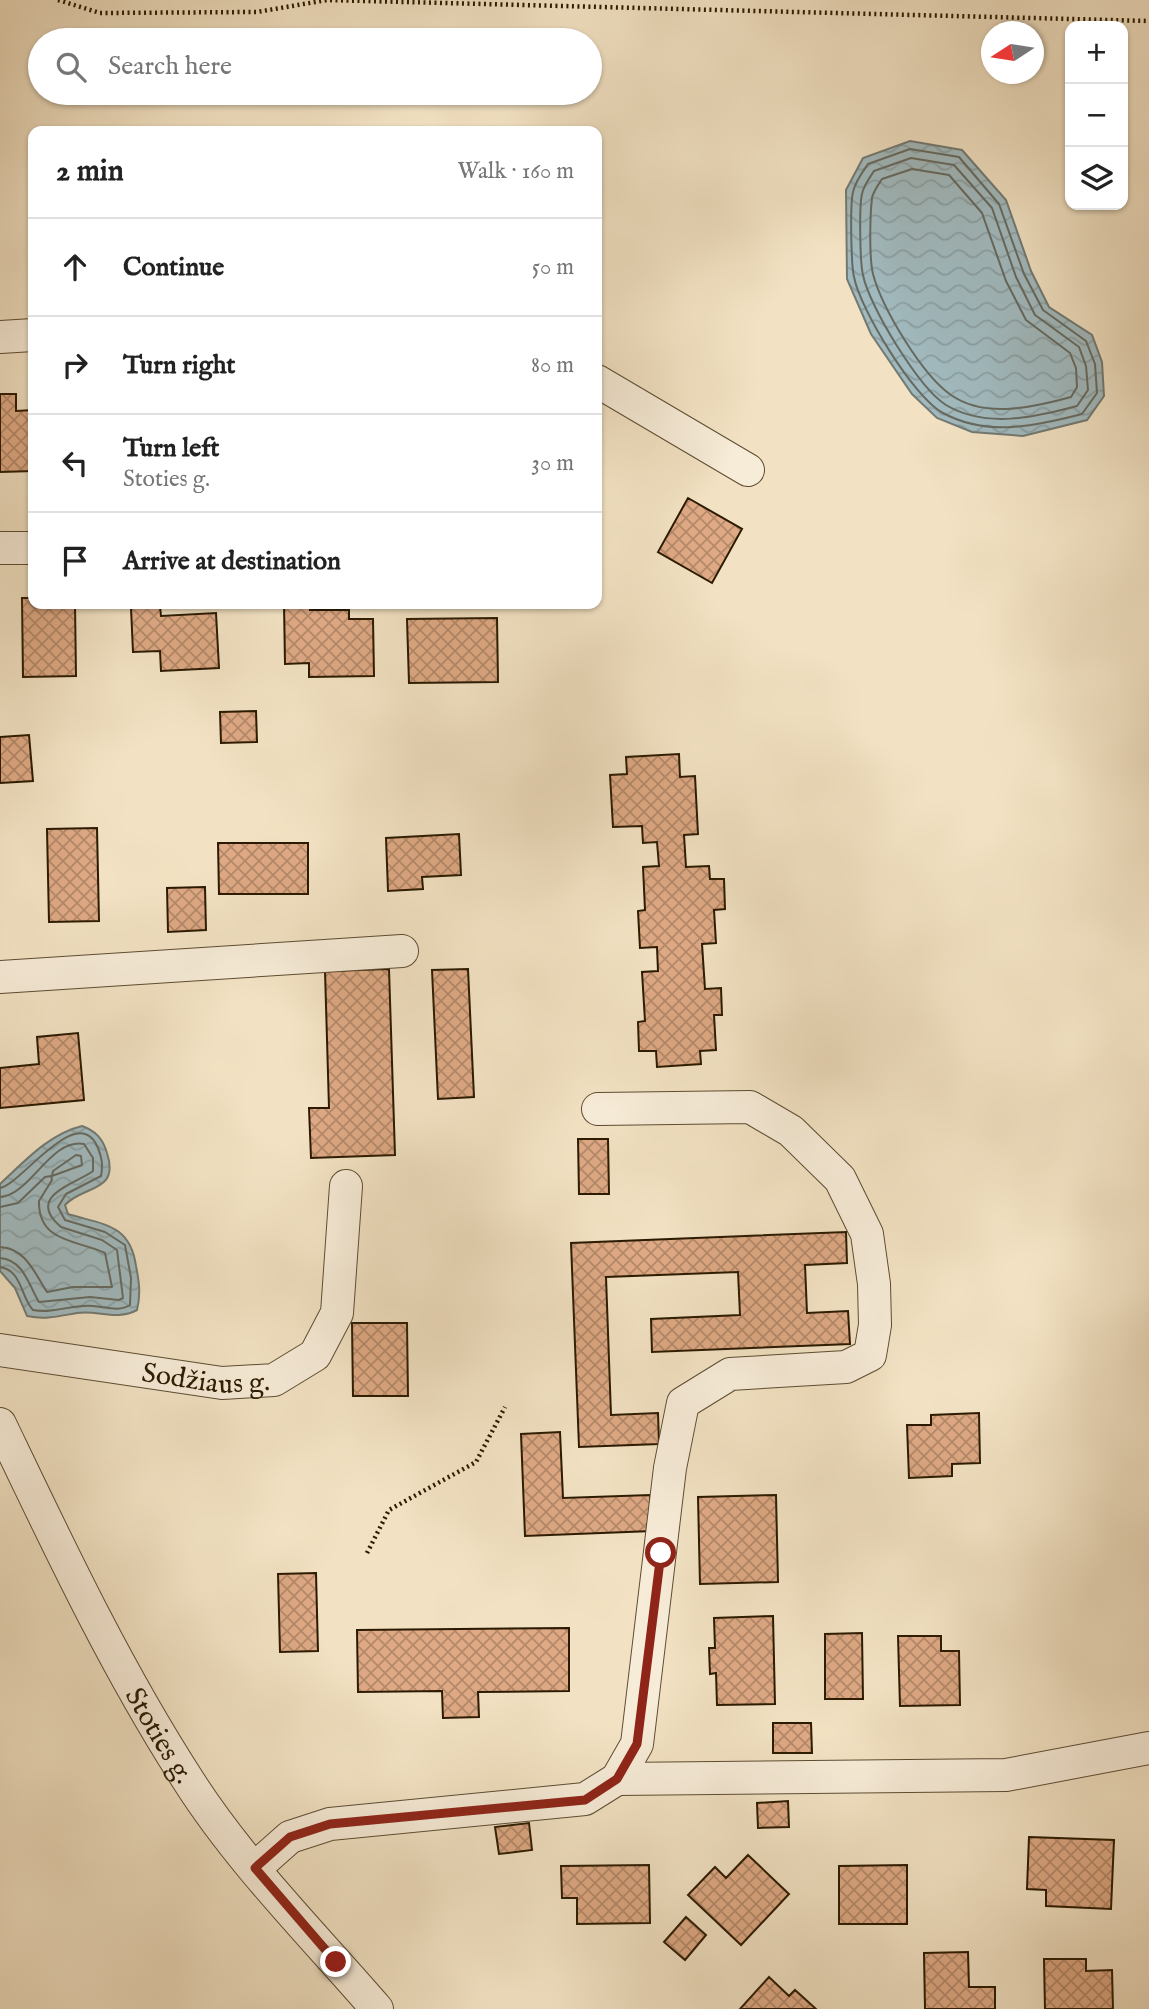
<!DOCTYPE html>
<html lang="en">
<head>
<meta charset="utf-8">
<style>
	:root { --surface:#fff; --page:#f2f2f2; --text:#222; --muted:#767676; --line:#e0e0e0 }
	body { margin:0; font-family:"IM FELL English",serif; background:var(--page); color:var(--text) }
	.controls { position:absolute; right:21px; top:21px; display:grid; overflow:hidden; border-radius:14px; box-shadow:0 2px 5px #0004 }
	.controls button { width:63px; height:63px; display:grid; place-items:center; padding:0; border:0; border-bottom:2px solid var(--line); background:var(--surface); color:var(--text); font:35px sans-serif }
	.compass { position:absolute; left:981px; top:21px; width:63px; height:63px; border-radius:50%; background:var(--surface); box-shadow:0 2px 5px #0004; rotate:258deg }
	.stop { position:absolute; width:21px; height:21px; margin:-16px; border:5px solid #8f2418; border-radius:50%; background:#fff }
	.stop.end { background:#8f2418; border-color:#fff; box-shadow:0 2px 7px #0008 }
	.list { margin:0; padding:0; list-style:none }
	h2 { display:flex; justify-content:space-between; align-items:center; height:91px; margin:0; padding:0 28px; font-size:30px }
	h2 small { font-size:23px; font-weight:400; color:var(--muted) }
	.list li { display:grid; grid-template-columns:46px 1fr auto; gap:21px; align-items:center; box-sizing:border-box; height:98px; padding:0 28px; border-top:2px solid var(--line) }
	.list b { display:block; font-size:26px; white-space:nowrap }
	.list p { margin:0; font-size:23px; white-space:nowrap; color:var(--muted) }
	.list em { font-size:23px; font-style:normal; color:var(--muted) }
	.icon { flex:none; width:38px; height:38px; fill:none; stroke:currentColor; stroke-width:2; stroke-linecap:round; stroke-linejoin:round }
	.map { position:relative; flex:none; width:1149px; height:2009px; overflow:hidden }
	.search { position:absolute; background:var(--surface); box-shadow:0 2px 5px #0004; left:28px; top:28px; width:574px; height:77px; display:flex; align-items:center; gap:18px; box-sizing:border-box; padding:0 24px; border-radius:38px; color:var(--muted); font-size:26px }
	.panel { position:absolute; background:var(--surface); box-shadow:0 2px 5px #0004; left:28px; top:126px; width:574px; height:483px; border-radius:14px }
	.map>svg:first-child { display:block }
	.water { fill:url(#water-waves); stroke:#727a73; stroke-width:2 }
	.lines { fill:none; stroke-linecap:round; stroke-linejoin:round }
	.shore { stroke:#666a60; stroke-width:2 }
	.building { fill:url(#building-cross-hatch); stroke:#2b1a01; stroke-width:2 }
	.minor-casing { stroke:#5d4c32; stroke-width:34 }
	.path { stroke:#2b1a01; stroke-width:4.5; stroke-dasharray:2 3.5; stroke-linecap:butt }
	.minor { stroke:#f7ecd8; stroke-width:32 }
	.route { stroke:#8f2418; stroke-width:9 }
	.labels { text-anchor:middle; stroke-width:6; stroke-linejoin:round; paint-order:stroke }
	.street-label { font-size:28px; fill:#2b1a01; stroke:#f7ecd8 }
</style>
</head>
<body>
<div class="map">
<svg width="1149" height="2009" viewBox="0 0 1149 2009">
	<defs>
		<pattern id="water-waves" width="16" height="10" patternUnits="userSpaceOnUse" patternTransform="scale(1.75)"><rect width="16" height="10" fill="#a1babf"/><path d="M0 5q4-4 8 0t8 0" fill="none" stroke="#8b9fa2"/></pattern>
		<pattern id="building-cross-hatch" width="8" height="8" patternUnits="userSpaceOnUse" patternTransform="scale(1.75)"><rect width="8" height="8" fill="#dea984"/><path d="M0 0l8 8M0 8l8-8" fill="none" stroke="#b4896a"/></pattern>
	</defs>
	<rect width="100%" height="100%" fill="#f2e2c3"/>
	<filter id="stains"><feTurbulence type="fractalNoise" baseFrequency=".00286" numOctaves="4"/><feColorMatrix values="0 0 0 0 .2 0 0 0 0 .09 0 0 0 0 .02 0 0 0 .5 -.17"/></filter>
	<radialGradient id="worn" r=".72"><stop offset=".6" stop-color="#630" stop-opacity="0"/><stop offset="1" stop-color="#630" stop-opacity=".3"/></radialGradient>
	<!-- water -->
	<path class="water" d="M910 141 962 150 1006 200 1031 271 1049 307 1092 335 1102 362 1104 396 1087 420 1023 436 972 432 937 418 912 394 871 334 847 279 846 190 863 158Z
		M82 1126C96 1131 103 1139 107 1153 120 1193 83 1185 65 1205L68 1214C104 1225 130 1224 136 1266 139 1281 141 1294 137 1310 117 1321 98 1310 77 1313 59 1316 46 1320 27 1316L15 1288 0 1271V1184C25 1161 49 1134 82 1126Z"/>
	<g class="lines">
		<!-- shore -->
		<path class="shore" d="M910 149 959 157 999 204 1024 274 1043 310 1086 341 1095 364 1097 393 1082 414C1036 426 987 437 943 413 914 398 860 309 854 277 851 264 850 204 853 192 855 182 863 171 868 164Z
			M911 158 954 165 992 208 1016 277 1035 315 1079 347 1086 366 1088 390 1077 406C1036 417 986 429 946 405 919 388 869 306 863 275 860 263 859 207 862 194 863 187 870 177 874 171Z
			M912 169 949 175 982 213 1006 281 1026 320 1070 353 1076 368 1077 387 1071 397C1035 407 985 419 951 395 922 375 882 308 873 274 869 258 870 215 872 198 873 192 878 185 882 179Z
			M76 1155 81 1156 82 1165 52 1176 53 1171Z
			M0 1188C21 1185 78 1100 98 1148 102 1158 103 1165 101 1176L66 1194 58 1207 65 1220 105 1232 125 1245 131 1278 130 1305C119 1312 106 1307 93 1306 72 1304 54 1314 33 1310 21 1298 22 1270 0 1267
			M0 1197C31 1195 50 1138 84 1144L93 1158V1171C76 1184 24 1196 61 1227L102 1240 117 1250 123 1298 119 1300 90 1297 39 1302C29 1286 24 1260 0 1258
			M0 1207 18 1203 45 1177 51 1176 52 1180 39 1201C38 1243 78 1240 105 1253L112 1287H73L47 1292C35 1274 26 1248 0 1247"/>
	</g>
	<!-- building -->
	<path class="building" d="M0 394H16V411L33 410V471L0 472Z
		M688 498 742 529 712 583 658 552Z
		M22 598H33V604H75L76 676 23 677Z
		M284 604H310V610H349V619H373L374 676 309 677V663L285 664Z
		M160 606 161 616 216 613 219 668 161 671 160 651 133 652 131 608Z
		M497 618 498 682 409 683 407 619Z
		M256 711 257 742 221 743 220 712Z
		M29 735 33 781 0 783V737Z
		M679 754 680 777 695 776 698 834 684 835 686 867 709 866 710 879H724L725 909 714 910 716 943 702 944 705 989 721 988 722 1015H714L716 1050 700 1051 701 1064 657 1067 656 1051H639L638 1022 645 1021 642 972 658 971 657 947 640 948 638 911 645 910 643 867 659 866 657 842 643 843 642 826 613 827 610 775 627 774 626 757Z
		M97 828 99 921 49 922 47 829Z
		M459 834 461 875 422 877 423 889 388 891 386 838Z
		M218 843H308V894H219Z
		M205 887 206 930 168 932 167 888Z
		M389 969 395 1155 311 1158 309 1108H329L325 971Z
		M468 969 474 1097 438 1099 432 970Z
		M78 1033 84 1100 0 1108V1068L39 1064 37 1037Z
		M578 1139H608L609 1194H579Z
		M846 1232 847 1263 805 1265 807 1313 848 1311 850 1344 652 1352 651 1319 740 1315 738 1272 606 1277 611 1415 658 1413 659 1444 579 1447 571 1243Z
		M352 1323H407L408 1396H353Z
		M979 1413 980 1463 952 1464V1476L909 1478 907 1425H931V1415Z
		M560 1432 563 1498 650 1495 652 1531 525 1536 521 1434Z
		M776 1495 778 1582 700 1584 698 1497Z
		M316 1573 318 1651 280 1652 278 1574Z
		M773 1616 775 1704 717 1705 716 1673 710 1674 709 1648H715L714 1618Z
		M569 1628V1691L478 1692 479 1717 443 1718 442 1691 358 1692 357 1630Z
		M862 1633 863 1699H825V1634Z
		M898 1636H941V1651H959L960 1705 900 1706Z
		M773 1723H811L812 1753H773Z
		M788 1801 789 1827 758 1828 757 1803Z
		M529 1823 532 1850 499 1854 495 1827Z
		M1029 1837 1114 1840 1111 1909 1046 1906V1890L1027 1889Z
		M748 1855 789 1894 741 1945 688 1895 715 1867 726 1878Z
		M649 1865 650 1923 577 1924V1898H562L561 1866Z
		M907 1865V1924H839V1866Z
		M686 1917 706 1935 685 1960 664 1942Z
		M968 1952 969 1987H995V2009H925L924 1953Z
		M1044 1959H1086V1971L1112 1970 1113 2009H1045Z
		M769 1977 789 1996 795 1990 816 2009H740Z"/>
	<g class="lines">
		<defs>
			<g id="minor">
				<path d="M0 337 33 335"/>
				<path d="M597 381 748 470"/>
				<path d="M0 548H33"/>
				<path d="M0 977 402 951"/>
				<path id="s1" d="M0 1350 222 1383 274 1380 315 1355 337 1313 346 1186"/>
				<path id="s2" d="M0 1424C58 1545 115 1667 188 1780 240 1862 314 1936 377 2009"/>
				<path d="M617 1779 1006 1775 1149 1748"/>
				<path d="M255 1868 290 1837 330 1824 585 1799 617 1779 637 1744 670 1468 683 1403 730 1374 846 1367 870 1355 875 1325 874 1284 867 1234 840 1179 791 1131 750 1107 598 1109"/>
			</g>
		</defs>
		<!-- minor casing -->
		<use href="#minor" class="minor-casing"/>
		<!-- path -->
		<path class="path" d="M58 0 100 13 257 12 327 0 1149 21
			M367 1553 389 1510 476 1462 505 1407"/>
		<!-- minor -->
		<use href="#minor" class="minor"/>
	</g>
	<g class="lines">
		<!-- route -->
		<path class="route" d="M336 1962 255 1868 290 1837 330 1824 585 1800 617 1779 637 1744 661 1553"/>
	</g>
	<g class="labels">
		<!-- street labels -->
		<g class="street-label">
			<text dy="10" stroke="none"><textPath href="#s1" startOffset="208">Sodžiaus g.</textPath></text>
			<text dy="10" stroke="none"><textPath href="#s2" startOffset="350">Stoties g.</textPath></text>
		</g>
	</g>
	<rect width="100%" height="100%" filter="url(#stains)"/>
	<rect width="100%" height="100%" fill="url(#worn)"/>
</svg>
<div class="controls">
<button>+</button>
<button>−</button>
<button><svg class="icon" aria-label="layers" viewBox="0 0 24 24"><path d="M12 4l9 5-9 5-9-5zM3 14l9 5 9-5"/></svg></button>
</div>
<svg class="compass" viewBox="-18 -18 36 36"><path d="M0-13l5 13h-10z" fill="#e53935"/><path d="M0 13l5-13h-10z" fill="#767676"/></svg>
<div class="stop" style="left:661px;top:1553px"></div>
<div class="stop end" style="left:336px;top:1962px"></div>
<div class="search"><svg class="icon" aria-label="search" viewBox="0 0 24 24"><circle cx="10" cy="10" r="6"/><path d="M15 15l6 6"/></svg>Search here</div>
<section class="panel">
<h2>2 min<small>Walk · 160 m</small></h2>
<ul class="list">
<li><svg class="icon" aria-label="ahead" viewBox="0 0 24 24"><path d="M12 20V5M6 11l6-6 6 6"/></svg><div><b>Continue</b></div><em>50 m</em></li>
<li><svg class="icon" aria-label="right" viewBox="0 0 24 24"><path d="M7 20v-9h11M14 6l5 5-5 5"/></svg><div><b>Turn right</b></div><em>80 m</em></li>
<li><svg class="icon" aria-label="left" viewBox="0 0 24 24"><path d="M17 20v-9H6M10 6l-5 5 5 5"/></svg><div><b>Turn left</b><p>Stoties g.</p></div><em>30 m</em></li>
<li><svg class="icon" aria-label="arrive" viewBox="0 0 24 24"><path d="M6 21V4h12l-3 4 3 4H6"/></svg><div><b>Arrive at destination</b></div></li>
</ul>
</section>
</div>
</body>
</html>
